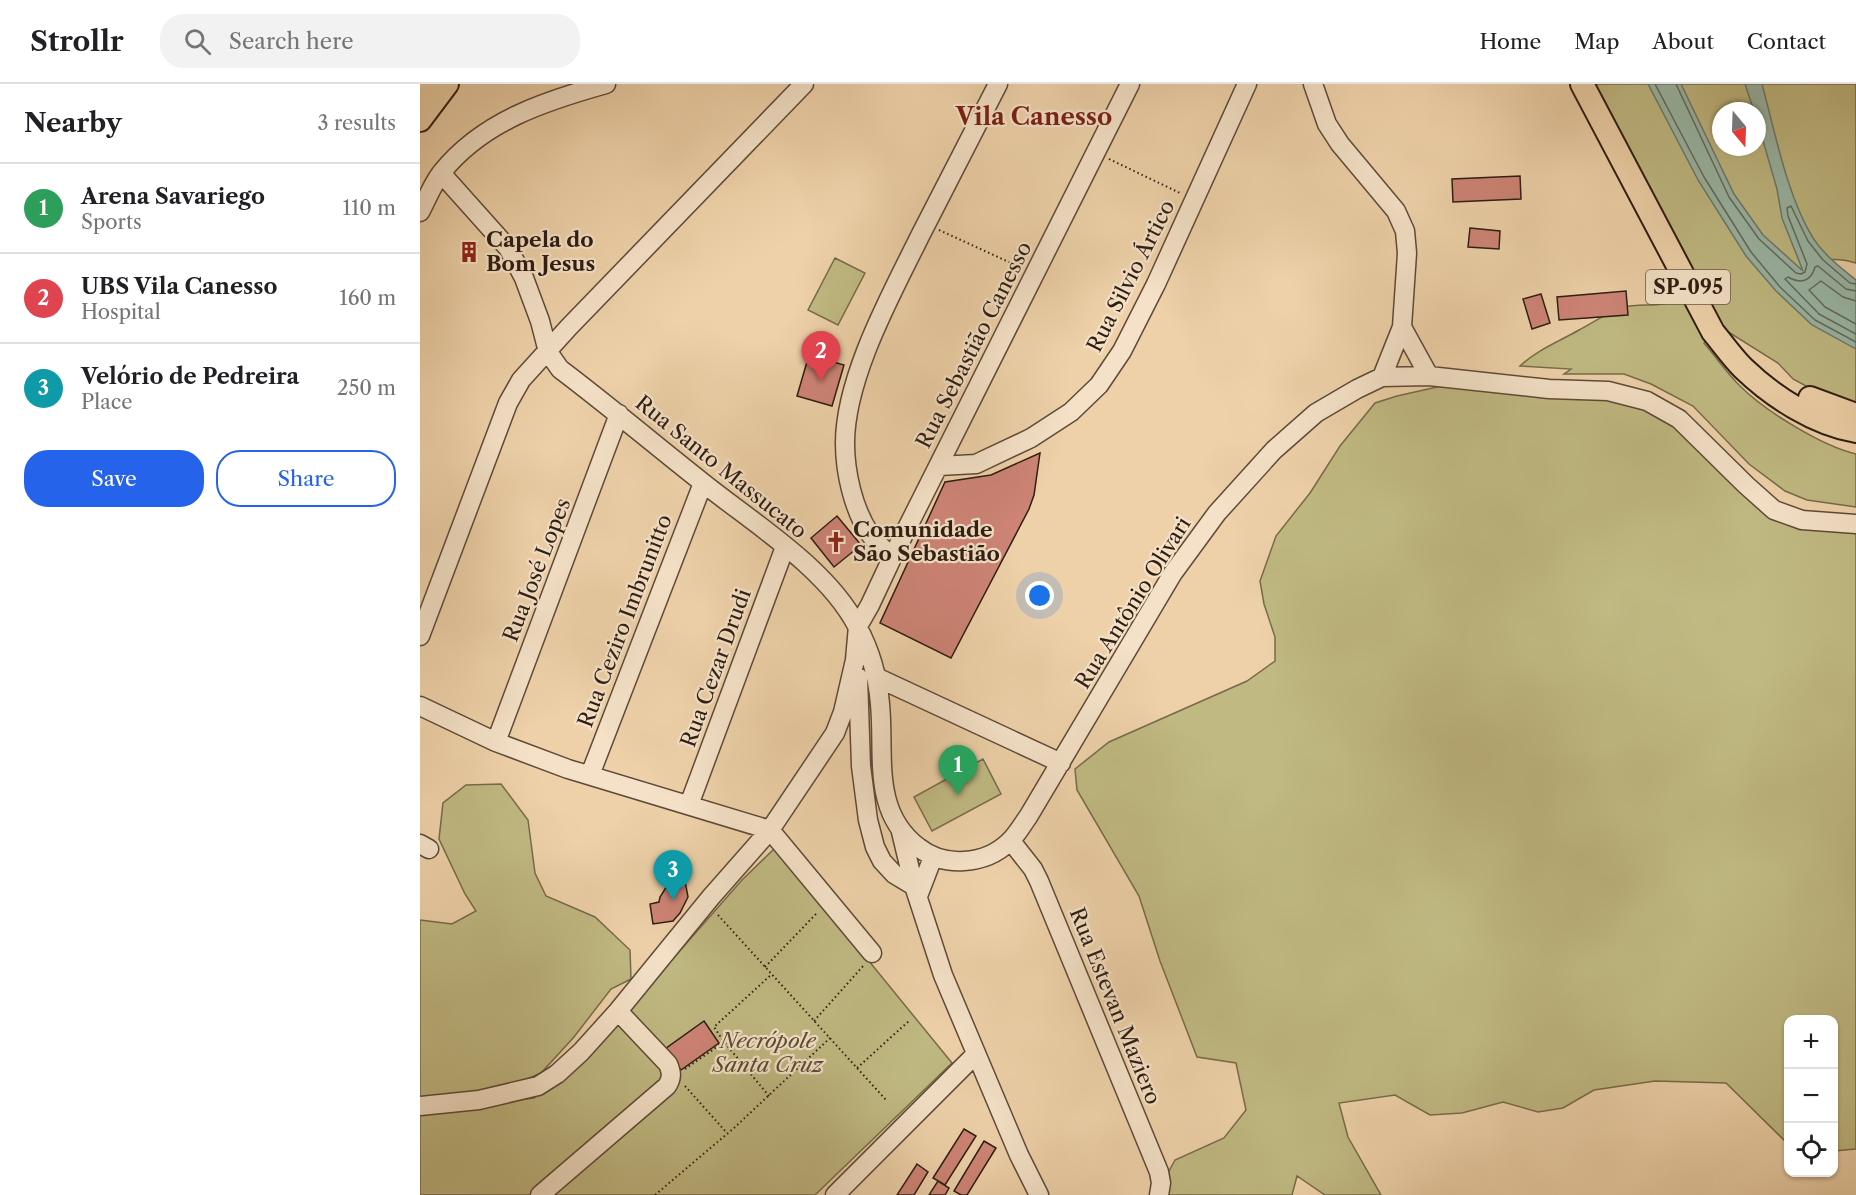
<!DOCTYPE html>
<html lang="en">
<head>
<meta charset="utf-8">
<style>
	:root { --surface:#fff; --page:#f2f2f2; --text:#202124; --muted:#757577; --line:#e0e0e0; --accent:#2563eb }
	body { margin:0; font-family:"Libre Caslon Text",serif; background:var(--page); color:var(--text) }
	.controls { position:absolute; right:18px; bottom:18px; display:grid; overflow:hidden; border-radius:12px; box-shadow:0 2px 4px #0004 }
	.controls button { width:54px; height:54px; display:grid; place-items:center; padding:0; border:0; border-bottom:2px solid var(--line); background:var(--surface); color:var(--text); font:30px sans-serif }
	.compass { position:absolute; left:1292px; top:18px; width:54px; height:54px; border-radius:50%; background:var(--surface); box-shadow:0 2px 4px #0004; rotate:161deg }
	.you { position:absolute; left:620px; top:512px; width:21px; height:21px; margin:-15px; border:4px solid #fff; border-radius:50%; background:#1a73e8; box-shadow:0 0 0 9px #1a73e833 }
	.badge { display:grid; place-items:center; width:39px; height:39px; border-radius:50%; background:var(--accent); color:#fff; font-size:20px; font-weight:700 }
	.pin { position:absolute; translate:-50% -50px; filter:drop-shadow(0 2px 3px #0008) }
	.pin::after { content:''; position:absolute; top:32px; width:21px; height:18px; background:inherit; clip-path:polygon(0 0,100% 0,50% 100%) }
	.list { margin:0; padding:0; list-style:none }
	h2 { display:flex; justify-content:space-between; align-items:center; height:78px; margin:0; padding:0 24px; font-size:26px }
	h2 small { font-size:20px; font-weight:400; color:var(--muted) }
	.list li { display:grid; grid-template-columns:39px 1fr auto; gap:18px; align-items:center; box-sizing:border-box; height:90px; padding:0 24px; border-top:2px solid var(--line) }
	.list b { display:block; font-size:22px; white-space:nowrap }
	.list p { margin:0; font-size:20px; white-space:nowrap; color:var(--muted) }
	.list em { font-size:20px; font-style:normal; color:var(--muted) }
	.actions { display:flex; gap:12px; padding:18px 24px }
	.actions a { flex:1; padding:14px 0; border:2px solid var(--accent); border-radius:24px; text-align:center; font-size:21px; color:var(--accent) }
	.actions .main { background:var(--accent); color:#fff }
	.icon { flex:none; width:33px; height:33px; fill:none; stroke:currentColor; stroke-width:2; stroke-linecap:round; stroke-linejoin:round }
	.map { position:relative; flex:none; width:1436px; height:1111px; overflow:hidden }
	header { display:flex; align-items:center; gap:36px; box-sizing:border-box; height:84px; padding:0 30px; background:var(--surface); border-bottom:2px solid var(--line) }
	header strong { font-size:28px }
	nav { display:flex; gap:33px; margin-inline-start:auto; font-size:21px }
	.search { width:420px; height:54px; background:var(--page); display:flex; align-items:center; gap:15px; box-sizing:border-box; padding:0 21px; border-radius:24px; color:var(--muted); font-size:22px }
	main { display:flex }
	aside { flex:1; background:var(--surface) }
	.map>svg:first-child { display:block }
	.green { fill:#c0b982; stroke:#776b4a; stroke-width:1.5; fill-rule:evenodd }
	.water { fill:#99b7a7; stroke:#6e796c; stroke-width:1.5 }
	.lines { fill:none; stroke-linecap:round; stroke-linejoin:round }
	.shore { stroke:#646a5d; stroke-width:1.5 }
	.building { fill:#ce8476; stroke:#2e1d13; stroke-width:1.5 }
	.minor-casing { stroke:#5e4a38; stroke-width:21 }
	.major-casing { stroke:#2e1d13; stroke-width:26 }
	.path { stroke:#2e1d13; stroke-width:2; stroke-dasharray:1.5 3; stroke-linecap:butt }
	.minor { stroke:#f4e1c7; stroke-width:18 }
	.major { stroke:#eed1a9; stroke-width:22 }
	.labels { text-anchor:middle; stroke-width:4.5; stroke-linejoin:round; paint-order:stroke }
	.shield { fill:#f4e1c7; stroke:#695849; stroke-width:1.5 }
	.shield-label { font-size:20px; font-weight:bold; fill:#2e1d13 }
	.poi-label { font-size:21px; font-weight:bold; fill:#2e1d13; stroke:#f4e1c7; text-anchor:start }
	.street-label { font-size:21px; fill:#2e1d13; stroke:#f4e1c7 }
	.park-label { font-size:21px; font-style:italic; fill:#5a4c34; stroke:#f4e1c7 }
	.quarter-label { font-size:24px; font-weight:bold; fill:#7a1f14; stroke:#f4e1c7 }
</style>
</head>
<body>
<header>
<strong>Strollr</strong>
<div class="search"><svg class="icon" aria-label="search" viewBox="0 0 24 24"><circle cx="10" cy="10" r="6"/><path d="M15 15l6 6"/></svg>Search here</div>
<nav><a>Home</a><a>Map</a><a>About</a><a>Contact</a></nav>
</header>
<main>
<aside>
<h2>Nearby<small>3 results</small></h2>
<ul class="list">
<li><span class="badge" style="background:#2e9e5b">1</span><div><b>Arena Savariego</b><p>Sports</p></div><em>110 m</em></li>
<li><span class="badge" style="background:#e0444e">2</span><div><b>UBS Vila Canesso</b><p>Hospital</p></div><em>160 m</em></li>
<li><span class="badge" style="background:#0f9aa8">3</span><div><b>Velório de Pedreira</b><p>Place</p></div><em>250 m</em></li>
</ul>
<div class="actions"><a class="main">Save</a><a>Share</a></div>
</aside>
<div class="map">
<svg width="1436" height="1111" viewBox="0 0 1436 1111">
	<rect width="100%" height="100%" fill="#eed1a9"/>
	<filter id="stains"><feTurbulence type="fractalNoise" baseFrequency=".00333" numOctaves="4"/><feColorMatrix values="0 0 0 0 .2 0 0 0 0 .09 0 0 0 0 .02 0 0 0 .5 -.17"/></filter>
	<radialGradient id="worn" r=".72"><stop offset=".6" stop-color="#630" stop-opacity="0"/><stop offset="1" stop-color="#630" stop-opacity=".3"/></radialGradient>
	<!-- green -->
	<path class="green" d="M1167 0H1436V179C1412 172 1402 176 1380 187L1436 259V324L1397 308 1373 295 1358 279 1302 244 1284 259C1296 273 1307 289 1320 302 1345 327 1402 362 1436 370V423L1387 416 1365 407 1329 380 1273 322 1231 300 1204 290H1144L1151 285 1100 282C1117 266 1138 258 1159 246 1174 238 1188 228 1204 223 1221 219 1245 224 1258 215L1260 218 1280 211ZM1301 27H1337V63H1301Z
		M415 174 445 189 418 241 388 226Z
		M1026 301 1185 309 1246 326 1347 415 1402 436 1436 433V1065L1414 1067V936H1368V1060L1306 999 1235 997 1174 1006 1143 1024 1118 1028 1083 1018 1042 1029 1010 1031 975 1011 919 1019 928 1053 961 1111H905L877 1092 872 1111H736L755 1076 804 1054 826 1026 816 979 777 973 740 877 719 812 657 706 655 685 689 658 827 597 855 577V553L844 520 840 497 856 452 890 409 920 362 955 319 977 312Z
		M563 675 581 710 512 747 494 713Z
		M81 700 108 736 115 789 126 812 175 833 210 866 211 895 191 905 154 953 121 989 71 1010 0 1015V836L32 840 56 827 45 810 19 755 23 719 46 701Z
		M356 763 532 979 395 1111H0V1028L114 1014 177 961 322 796Z"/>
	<!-- water -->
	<path class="water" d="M1228 0H1261L1314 110 1343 151 1383 187 1362 134 1357 105 1337 36V27H1334L1325 0H1342C1355 48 1367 112 1393 154 1404 171 1420 183 1436 196V265L1392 241 1356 207 1326 172 1278 96Z"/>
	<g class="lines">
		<!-- shore -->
		<path class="shore" d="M1235 0 1284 93 1331 168 1360 203 1395 236 1436 258
			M1256 0 1309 113 1339 155 1376 189 1381 190 1385 188 1387 180 1368 132 1367 124 1371 122 1388 157 1403 176 1430 199 1436 200
			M1436 207 1426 205 1398 182 1395 183C1391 198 1380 200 1368 193L1365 195 1399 230 1436 250
			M1436 217 1423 213 1401 197 1389 206 1405 223 1436 240"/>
	</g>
	<!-- building -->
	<path class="building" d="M1100 92 1101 115 1033 118 1032 95Z
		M1050 144 1080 147 1079 165 1048 163Z
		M49 158 57 162 49 179 41 175Z
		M1206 207 1208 231 1139 236 1137 213Z
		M1121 210 1130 239 1112 245 1103 215Z
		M389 271 424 281 412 322 377 312Z
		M620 369 614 411 609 425 531 574 460 539 525 398 571 391Z
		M417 432 441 461 414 483 391 454Z
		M258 793 265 797 268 813 260 829 253 837 233 840 230 820 239 818 240 813 250 797Z
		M284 937 299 959 261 986 245 965Z
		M544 1045 556 1052 525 1101 513 1094Z
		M564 1057 576 1064 547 1111H541L534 1107Z
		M497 1080 508 1088 494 1111H477Z
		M518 1097 529 1104 525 1111H509Z"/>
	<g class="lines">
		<defs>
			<path id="minor" d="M893 0 907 40 920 60 976 127 985 147 987 169 982 243 962 293
				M21 89 88 164 104 194 120 237 128 268 140 285C189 322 235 361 282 398 333 439 407 484 437 542 450 566 458 594 460 620 465 671 451 727 498 763 524 784 565 781 589 758 597 751 602 741 608 733L753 489 797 429 854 366 896 329 937 305 962 293 1009 292 1129 305 1188 307 1227 317 1259 335 1326 401 1354 426 1382 436 1436 440
				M0 128C7 115 13 99 22 88 63 37 125 17 186 0
				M982 243 1009 292
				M519 382 556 380 611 354 651 328 679 301 702 267 736 200 827 0
				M472 474C465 466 456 459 450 450 433 425 425 388 425 359 425 293 472 209 501 150 527 100 552 50 578 0
				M0 552 88 319 101 296 149 243 384 0
				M438 593 441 682 448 736 455 763 462 777 474 790 494 802
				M456 593 641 679
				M0 622 76 658 148 685 350 746 452 869
				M76 658 199 330
				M170 691 283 399
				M269 721 365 463
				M481 748 494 802 523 891 599 1071 619 1111
				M591 757 613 785 619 797 739 1088 741 1099 739 1111
				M0 760 9 765
				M498 812 513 773
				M0 1022 59 1016 118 1002 137 990 161 968 198 927 291 813 350 746 415 649 423 628 435 576 438 542 450 521 472 474 710 0
				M120 1111 247 1002C252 994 252 989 248 980L198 927
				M415 1111 556 970"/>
			<path id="major" d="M1162 0 1293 248C1303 260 1312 273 1323 284 1353 313 1395 340 1436 347
				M0 10 8 0
				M0 36 27 0
				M1390 314 1436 331"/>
		</defs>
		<!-- minor casing -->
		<use href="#minor" class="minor-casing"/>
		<!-- major casing -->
		<use href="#major" class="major-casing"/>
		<!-- path -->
		<path class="path" d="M689 75 760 109
			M519 146 602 184
			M298 831 467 1017
			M345 883 397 829
			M394 937 444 881
			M305 959 349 1012
			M437 984 490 936
			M265 985 304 958 294 943 352 890
			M265 1002 307 1049
			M235 1111 314 1044 410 954"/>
		<!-- minor -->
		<use href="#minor" class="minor"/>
		<!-- major -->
		<use href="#major" class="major"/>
	</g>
	<!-- icons -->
	<defs>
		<symbol id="building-bare" viewBox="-9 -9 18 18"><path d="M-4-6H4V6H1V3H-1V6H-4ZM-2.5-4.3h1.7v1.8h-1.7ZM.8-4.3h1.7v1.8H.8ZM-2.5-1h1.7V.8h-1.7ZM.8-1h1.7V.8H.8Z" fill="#8f2418" stroke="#f4e1c7" stroke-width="2.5" paint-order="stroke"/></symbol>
		<symbol id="church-bare" viewBox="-9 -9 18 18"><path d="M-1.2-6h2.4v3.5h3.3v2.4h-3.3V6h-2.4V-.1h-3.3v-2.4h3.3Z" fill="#8f2418" stroke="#f4e1c7" stroke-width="2.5" paint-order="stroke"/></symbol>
	</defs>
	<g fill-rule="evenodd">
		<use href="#building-bare" x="34" y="153" width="30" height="30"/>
		<use href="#church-bare" x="401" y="443" width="30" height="30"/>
	</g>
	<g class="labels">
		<!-- shield labels -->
		<rect class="shield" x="1226" y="186" width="84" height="34" rx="4.5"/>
		<g class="shield-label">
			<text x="1268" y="210">SP-095</text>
		</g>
		<!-- poi labels -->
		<g class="poi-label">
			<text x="66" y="163">Capela do<tspan x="66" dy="24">Bom Jesus</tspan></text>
			<text x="433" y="453">Comunidade<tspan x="433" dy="24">São Sebastião</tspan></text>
		</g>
		<!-- street labels -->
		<g class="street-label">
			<text transform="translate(711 192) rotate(-63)" y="7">Rua Silvio Ártico</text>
			<text transform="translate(554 261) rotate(-63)" y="7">Rua Sebastião Canesso</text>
			<text transform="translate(301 383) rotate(39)" y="7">Rua Santo Massucato</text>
			<text transform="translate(117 486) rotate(-69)" y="7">Rua José Lopes</text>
			<text transform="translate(713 519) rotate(-58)" y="7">Rua Antônio Olivari</text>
			<text transform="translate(205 537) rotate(-69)" y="7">Rua Ceziro Imbrunitto</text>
			<text transform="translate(296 584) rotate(-70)" y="7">Rua Cezar Drudi</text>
			<text transform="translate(695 922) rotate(68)" y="7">Rua Estevan Maziero</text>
		</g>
		<!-- park labels -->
		<g class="park-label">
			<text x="348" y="964">Necrópole<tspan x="348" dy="24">Santa Cruz</tspan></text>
		</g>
		<!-- quarter labels -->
		<g class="quarter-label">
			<text x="614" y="41">Vila Canesso</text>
		</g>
	</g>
	<rect width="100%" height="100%" filter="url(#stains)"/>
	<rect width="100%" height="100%" fill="url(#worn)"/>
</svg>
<div class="controls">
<button>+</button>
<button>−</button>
<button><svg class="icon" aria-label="locate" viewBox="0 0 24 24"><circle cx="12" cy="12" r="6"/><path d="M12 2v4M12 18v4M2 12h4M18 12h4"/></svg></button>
</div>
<svg class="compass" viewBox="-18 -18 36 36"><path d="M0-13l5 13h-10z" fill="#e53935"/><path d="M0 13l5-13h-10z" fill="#757577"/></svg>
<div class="you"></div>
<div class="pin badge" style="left:538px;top:711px;background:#2e9e5b">1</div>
<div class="pin badge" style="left:401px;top:297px;background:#e0444e">2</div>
<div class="pin badge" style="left:253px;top:816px;background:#0f9aa8">3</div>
</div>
</main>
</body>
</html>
